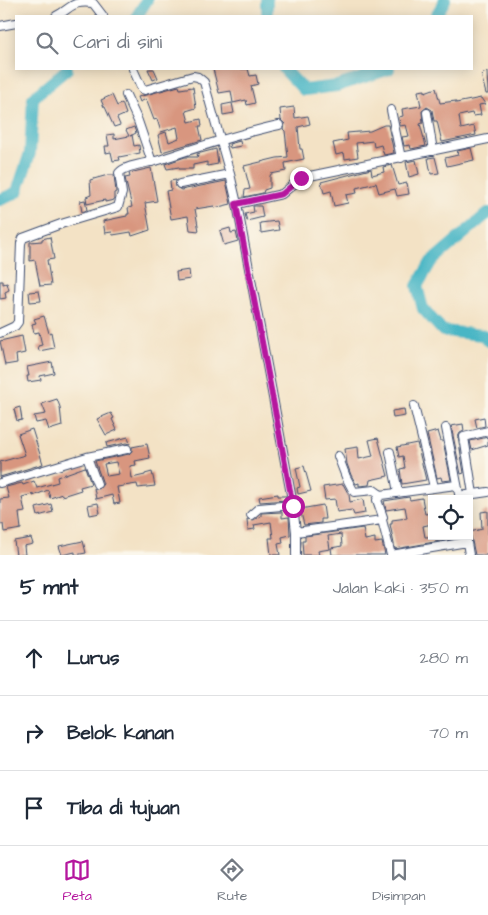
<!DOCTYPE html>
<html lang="id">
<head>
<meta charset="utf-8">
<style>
	:root { --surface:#fff; --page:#f2f2f3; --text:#1f2937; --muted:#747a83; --line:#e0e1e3; --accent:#b5179e }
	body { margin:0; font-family:"Architects Daughter",sans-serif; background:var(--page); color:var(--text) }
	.controls { position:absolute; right:15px; bottom:15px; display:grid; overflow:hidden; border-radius:0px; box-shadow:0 2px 12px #0003 }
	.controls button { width:45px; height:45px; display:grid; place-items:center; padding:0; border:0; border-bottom:1px solid var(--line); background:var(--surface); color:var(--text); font:25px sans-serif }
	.stop { position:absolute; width:15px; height:15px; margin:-11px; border:4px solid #b5179e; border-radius:50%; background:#fff }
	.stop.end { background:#b5179e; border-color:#fff; box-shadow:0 1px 5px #0008 }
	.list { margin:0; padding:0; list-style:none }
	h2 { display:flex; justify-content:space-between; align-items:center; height:65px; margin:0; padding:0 20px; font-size:21px }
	h2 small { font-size:16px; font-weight:400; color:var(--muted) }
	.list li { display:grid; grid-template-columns:32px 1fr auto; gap:15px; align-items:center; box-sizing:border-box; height:75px; padding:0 20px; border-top:1px solid var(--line) }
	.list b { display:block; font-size:19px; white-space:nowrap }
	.list em { font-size:16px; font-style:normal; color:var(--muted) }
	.icon { flex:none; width:28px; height:28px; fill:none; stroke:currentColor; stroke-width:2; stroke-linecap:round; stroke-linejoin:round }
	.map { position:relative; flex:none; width:488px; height:555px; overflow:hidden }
	.search { position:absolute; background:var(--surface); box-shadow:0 2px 12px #0003; left:15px; right:15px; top:15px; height:55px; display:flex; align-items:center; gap:12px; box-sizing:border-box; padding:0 18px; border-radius:0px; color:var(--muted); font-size:19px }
	.sheet { height:290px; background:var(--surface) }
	nav { display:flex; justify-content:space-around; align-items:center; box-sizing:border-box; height:70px; border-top:1px solid var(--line); background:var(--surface); font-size:14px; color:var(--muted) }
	nav a { display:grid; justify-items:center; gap:2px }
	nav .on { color:var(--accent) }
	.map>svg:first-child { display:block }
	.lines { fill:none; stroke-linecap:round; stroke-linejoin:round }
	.river { stroke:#49b6c5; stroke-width:12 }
	.building { fill:#d8967f; fill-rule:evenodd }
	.minor-casing { stroke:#3b4a6d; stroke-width:10 }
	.minor { stroke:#fff; stroke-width:8 }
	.route { stroke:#b5179e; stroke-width:6 }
</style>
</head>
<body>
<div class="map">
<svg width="488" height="555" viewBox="0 0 488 555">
	<rect width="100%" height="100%" fill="#fbf7ec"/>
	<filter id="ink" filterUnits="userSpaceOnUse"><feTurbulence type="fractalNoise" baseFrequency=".02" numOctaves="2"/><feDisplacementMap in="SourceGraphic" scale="10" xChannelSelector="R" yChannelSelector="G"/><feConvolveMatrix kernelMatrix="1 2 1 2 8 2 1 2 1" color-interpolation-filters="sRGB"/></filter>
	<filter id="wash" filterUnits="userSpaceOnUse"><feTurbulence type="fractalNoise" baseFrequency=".0096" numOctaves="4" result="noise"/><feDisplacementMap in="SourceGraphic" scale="20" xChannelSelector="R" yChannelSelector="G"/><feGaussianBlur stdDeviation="1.12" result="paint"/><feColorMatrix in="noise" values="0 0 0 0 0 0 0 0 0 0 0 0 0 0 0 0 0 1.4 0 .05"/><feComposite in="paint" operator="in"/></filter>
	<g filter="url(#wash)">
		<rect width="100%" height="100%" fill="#f3e2c5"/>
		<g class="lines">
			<!-- river -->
			<path class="river" d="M267 0V16
				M137 16 147 0
				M436 16 445 0
				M284 69 304 90 337 86 389 69
				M0 200 17 192 30 153 33 98 67 69
				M488 213 431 262 417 286 423 309 443 331 483 335 488 341"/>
		</g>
		<g id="blocks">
			<!-- building -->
			<path class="building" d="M148 69H154L158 78 153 80Z
				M213 69H248L250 76 256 75 258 84 251 86 255 103 247 105 246 100 233 103 231 91 219 93Z
				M487 72 488 94H486L481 74Z
				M179 86 180 89 193 87 196 108 186 111 189 122 201 119 202 126H199L202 140 162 152 158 135 166 132 169 142 179 138 177 127 161 132 157 119 154 120 146 99 140 102 138 97Z
				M436 88 440 103 456 101V103L481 98 485 104 479 105 481 115 473 116 472 113 459 116 461 129 474 126 476 135 442 142 437 121H434L432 110 427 107 422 111 423 123 420 124 426 146 411 149 410 145 404 146 402 137 409 136 406 125 400 126 399 117 403 116 402 109 421 106 418 91 425 90V92Z
				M112 95 117 106 122 103 126 114 117 118 120 125 114 127 105 107H104L101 100Z
				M232 103 234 113 223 115 222 105Z
				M294 107 295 118 308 116 310 124 298 127 300 149H302L304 159 285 163 286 171 271 174 270 176V188L264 190 263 193 244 197 245 190 250 189 244 166 277 158 288 157 285 131 283 129 285 124 281 120 280 109Z
				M384 125H388L394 153 384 155 381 145 374 147 373 141 356 143 358 157 345 159 344 153 336 155 333 143 348 140 347 133 370 131Z
				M134 127 136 133 130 136 132 135 134 146 139 145 140 153 119 157 120 160 113 161 111 152 106 153 105 146H109L107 135 114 134V139L129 136 126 130Z
				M240 141 241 146 230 148 229 144Z
				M471 148 474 160 447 166 445 158 458 155 457 151Z
				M216 149 218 164 207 166V162L193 165V169H179V167L167 169 165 164 185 157H198L197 154Z
				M435 157 439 173 431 174 428 158Z
				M416 160 419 174 409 177 406 162Z
				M392 165 398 185 407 183 409 194 397 196 395 189 379 193 376 183 356 188 357 193 346 195 348 203 334 206 331 191 324 193 321 182 371 169 372 175 384 172 383 167Z
				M151 168 157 201 145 203 150 230 132 236 131 232 113 235 112 232 105 233 103 221 127 216V214H129L128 208 132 207 125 178 130 177 129 173Z
				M108 175H114L116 192 114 193V200L105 202V200L87 204 86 197 91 195 90 180Z
				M176 180V187L181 190 226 181 231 204 214 208V206L195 209 199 231 190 230 188 216 171 219 166 191 171 190 170 181Z
				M85 200 87 210 82 212 80 201Z
				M253 206H261L263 217 247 221 245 214 254 212Z
				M277 221 279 230 261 233 260 223Z
				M230 228 231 233 236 232 238 241 224 245 220 231Z
				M50 237 54 259 47 260 51 285 40 286 35 260 30 261V242L42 241V239Z
				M189 270 190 279 177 281 176 272Z
				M0 281H3V284L7 283 9 290 5 292 6 298 0 299Z
				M39 291 41 301 30 302 29 292Z
				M44 316 49 333 51 332 54 348 39 351 38 346 42 345 39 332 34 333 32 324 36 323 34 319Z
				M22 336 25 353 16 355 17 363 5 365 0 341Z
				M52 362 54 373 40 376 41 380 28 382 27 376H29L27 367Z
				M57 399 60 407 62 426 49 430 46 421 36 423 34 416 46 414 42 404Z
				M20 407 22 420 17 421 14 409Z
				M404 409 405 416 393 418 392 411Z
				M111 413 114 418 112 419 117 430 106 435 97 419Z
				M484 417 485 426 477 428 475 419Z
				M463 424 464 431 460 433 458 437 464 473 461 474 451 426Z
				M32 429 43 464 0 477V462L25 455 18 434Z
				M438 431 441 441H443L451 480 442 481 441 477 437 478 427 434Z
				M128 437 130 444 126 443 107 447 106 443Z
				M488 437V445L472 450 470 441Z
				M378 438 388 476 370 480 369 485 359 486V483L356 484 351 475 347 464 345 449 358 447 359 459 373 456 369 440Z
				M417 443 426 480 402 484 400 469 405 468 403 456 399 457 397 447Z
				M147 444 150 458 135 461 136 465 130 466 132 478 145 475V474L152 472 155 486 138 488 137 484 117 487 120 503 114 504 112 495 96 499 94 488 99 489 103 484 95 461 129 454 132 451V447ZM116 462 119 474 107 476 104 464Z
				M304 466 311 491 298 494 297 488 300 487 296 468Z
				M85 467 91 484 80 487 81 490 62 496V494L50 498 48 490 33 496V494L22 497 25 512 19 513 21 529 4 532 3 524H0V499L9 498 6 487 22 483 23 485 34 481 37 488 58 482 57 477Z
				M343 484 349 495 350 502 363 499 365 513 354 515 352 510 337 512 335 499 325 500 323 487Z
				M278 494V496H286V500L260 502 259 497Z
				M409 497 410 500 422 498 425 514 432 513V524L423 526 425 537 457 536V538L395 549 390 524H392V520L407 518 405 507 386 510 384 501Z
				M98 503 100 513 90 515 88 505Z
				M51 504 53 512 38 516 36 508Z
				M323 505 325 519H321V523L304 525 300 509Z
				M488 511V555H475L470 532 482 529 481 512Z
				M282 512V518L289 517 290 535 282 537 283 543 278 544 280 555H271L269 538H273L271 522 254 525 255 529 248 530 247 519 253 520 261 516V513Z
				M363 528 365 540 375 538V543L382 542 385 555H332L331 548 342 546 341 534 328 536 330 549 318 551 319 555H303L302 541H305V536Z
				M31 538 33 544 24 546 25 555H16L14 541Z
				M83 541 86 553 75 555V552L62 555 59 546Z"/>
		</g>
	</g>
	<g filter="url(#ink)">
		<use href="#blocks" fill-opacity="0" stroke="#3b4a6d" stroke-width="1"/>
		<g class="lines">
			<defs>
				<path id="minor" d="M56 16C71 9 71 0 93 3L103 16
					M0 26 16 23
					M133 69 142 89 145 90 193 76 198 77 204 82 230 174 237 204 293 505 296 532V555
					M126 95 138 121 152 162
					M391 110 401 158
					M427 113 433 151
					M180 184 230 174
					M237 204 282 194 301 178 305 177 488 139
					M0 333 15 326 18 322 21 243 23 238 61 224 118 207 122 193 119 173C125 165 149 163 159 160 199 147 237 134 279 125
					M414 406 434 487
					M446 428 460 499
					M390 452 398 492
					M338 456 346 477 354 492 374 490 381 495
					M87 457 97 484
					M0 483 87 457 127 449
					M473 494 464 437 488 431
					M460 496 488 492
					M251 515 259 508 293 505
					M382 520 391 555
					M296 532 382 520 383 517 377 500 381 495 456 485
					M466 536 469 555
					M391 555 467 542"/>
			</defs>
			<!-- minor casing -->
			<use href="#minor" class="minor-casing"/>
			<!-- minor -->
			<use href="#minor" class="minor"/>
		</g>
	</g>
	<g class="lines" filter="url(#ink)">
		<!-- route -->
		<path class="route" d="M293 506 236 204 282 194 301 178"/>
	</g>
</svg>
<div class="controls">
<button><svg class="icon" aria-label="locate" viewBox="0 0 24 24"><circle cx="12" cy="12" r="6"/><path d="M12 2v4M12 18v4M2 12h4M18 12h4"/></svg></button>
</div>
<div class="stop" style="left:293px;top:506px"></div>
<div class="stop end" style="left:301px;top:178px"></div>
<div class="search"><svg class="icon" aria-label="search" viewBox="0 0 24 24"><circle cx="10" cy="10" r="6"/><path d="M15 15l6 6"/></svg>Cari di sini</div>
</div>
<section class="sheet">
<h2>5 mnt<small>Jalan kaki · 350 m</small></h2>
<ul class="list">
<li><svg class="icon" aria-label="ahead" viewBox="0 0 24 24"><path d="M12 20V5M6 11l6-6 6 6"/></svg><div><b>Lurus</b></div><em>280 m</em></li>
<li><svg class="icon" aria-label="right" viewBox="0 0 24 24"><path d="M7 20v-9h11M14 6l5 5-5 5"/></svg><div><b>Belok kanan</b></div><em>70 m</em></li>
<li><svg class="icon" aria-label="arrive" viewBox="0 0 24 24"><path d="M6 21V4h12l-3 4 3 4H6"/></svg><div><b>Tiba di tujuan</b></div></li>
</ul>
</section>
<nav>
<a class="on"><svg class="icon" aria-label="map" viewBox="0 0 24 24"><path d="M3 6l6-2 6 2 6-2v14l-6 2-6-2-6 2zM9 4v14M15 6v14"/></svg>Peta</a>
<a><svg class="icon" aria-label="directions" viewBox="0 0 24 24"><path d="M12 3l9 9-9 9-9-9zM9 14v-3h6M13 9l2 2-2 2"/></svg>Rute</a>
<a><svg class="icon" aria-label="saved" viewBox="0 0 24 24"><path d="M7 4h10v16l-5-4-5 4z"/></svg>Disimpan</a>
</nav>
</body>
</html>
